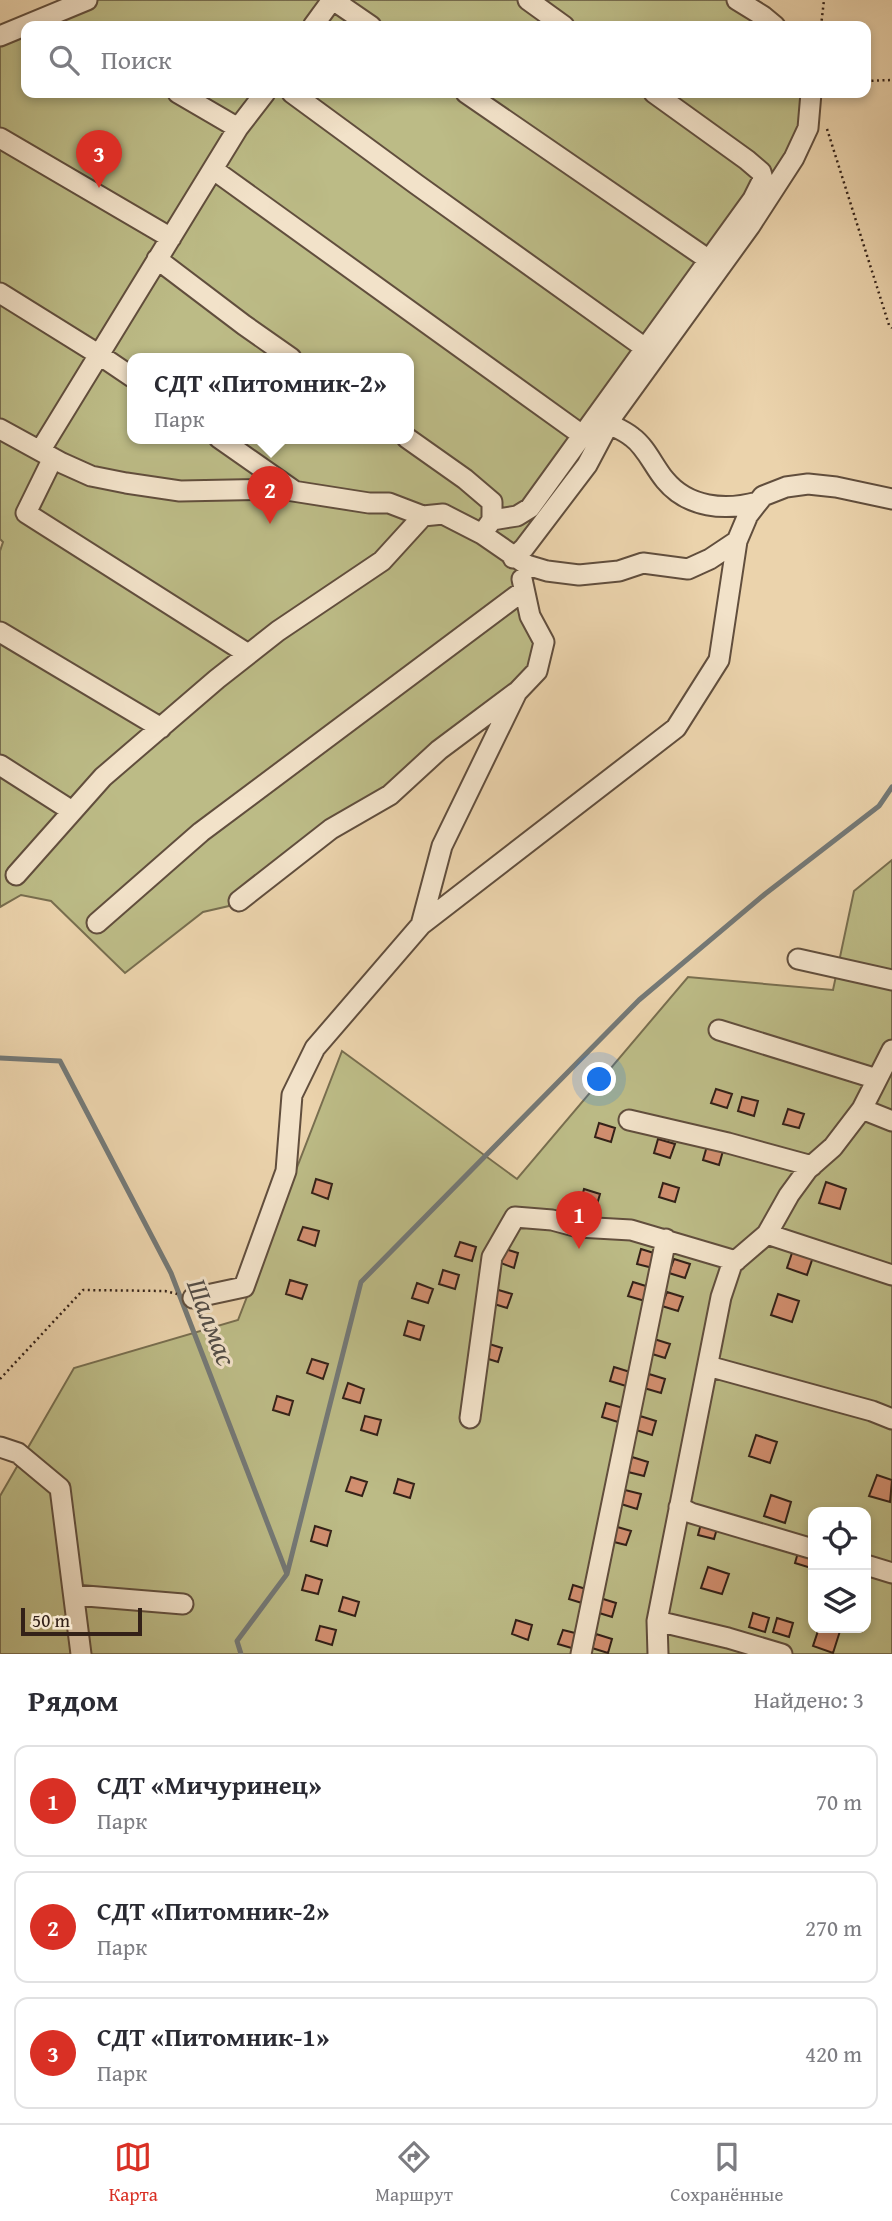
<!DOCTYPE html>
<html lang="ru">
<head>
<meta charset="utf-8">
<style>
	:root { --surface:#fff; --page:#f2f2f3; --text:#2b2b33; --muted:#7c7c81; --line:#e1e1e2; --accent:#d93025 }
	body { margin:0; font-family:"Gentium Book Plus",serif; background:var(--page); color:var(--text) }
	.controls { position:absolute; right:21px; bottom:21px; display:grid; overflow:hidden; border-radius:14px; box-shadow:0 4px 10px #0003 }
	.controls button { width:63px; height:63px; display:grid; place-items:center; padding:0; border:0; border-bottom:2px solid var(--line); background:var(--surface); color:var(--text); font:35px sans-serif }
	.scale { position:absolute; left:21px; bottom:18px; width:121px; box-sizing:border-box; padding-left:7px; border:4px solid #332118; border-top:0; font-size:19px; line-height:24px; white-space:nowrap; color:#332118; -webkit-text-stroke:5px #f2e2c9; paint-order:stroke }
	.you { position:absolute; left:600px; top:1080px; width:24px; height:24px; margin:-18px; border:5px solid #fff; border-radius:50%; background:#1a73e8; box-shadow:0 0 0 10px #1a73e833 }
	.badge { display:grid; place-items:center; width:46px; height:46px; border-radius:50%; background:var(--accent); color:#fff; font-size:23px; font-weight:700 }
	.pin { position:absolute; translate:-50% -58px; filter:drop-shadow(0 2px 4px #0008) }
	.pin::after { content:''; position:absolute; top:37px; width:24px; height:21px; background:inherit; clip-path:polygon(0 0,100% 0,50% 100%) }
	.popup { position:absolute; left:127px; top:353px; width:287px; height:91px; box-sizing:border-box; display:grid; place-content:center; border-radius:14px; background:var(--surface); filter:drop-shadow(0 2px 5px #0005); font-size:23px; white-space:nowrap; color:var(--muted) }
	.popup b { font-size:26px; color:var(--text) }
	.popup::after { content:''; position:absolute; left:50%; top:100%; margin-left:-14px; border:14px solid transparent; border-top-color:var(--surface) }
	.list { margin:0; padding:0; list-style:none }
	h2 { display:flex; justify-content:space-between; align-items:center; height:91px; margin:0; padding:0 28px; font-size:30px }
	h2 small { font-size:23px; font-weight:400; color:var(--muted) }
	.list li { display:grid; grid-template-columns:46px 1fr auto; gap:21px; align-items:center; box-sizing:border-box; height:112px; margin:0 14px 14px; padding:0 14px; border:2px solid var(--line); border-radius:14px }
	.list b { display:block; font-size:26px; white-space:nowrap }
	.list p { margin:0; font-size:23px; white-space:nowrap; color:var(--muted) }
	.list em { font-size:23px; font-style:normal; color:var(--muted) }
	.icon { flex:none; width:38px; height:38px; fill:none; stroke:currentColor; stroke-width:2; stroke-linecap:round; stroke-linejoin:round }
	.map { position:relative; flex:none; width:892px; height:1654px; overflow:hidden }
	.search { position:absolute; background:var(--surface); box-shadow:0 4px 10px #0003; left:21px; right:21px; top:21px; height:77px; display:flex; align-items:center; gap:18px; box-sizing:border-box; padding:0 24px; border-radius:14px; color:var(--muted); font-size:26px }
	.sheet { height:469px; background:var(--surface) }
	nav { display:flex; justify-content:space-around; align-items:center; box-sizing:border-box; height:98px; border-top:2px solid var(--line); background:var(--surface); font-size:19px; color:var(--muted) }
	nav a { display:grid; justify-items:center; gap:4px }
	nav .on { color:var(--accent) }
	.map>svg:first-child { display:block }
	.green { fill:#bcbb86; stroke:#786e4f; stroke-width:2; fill-rule:evenodd }
	.lines { fill:none; stroke-linecap:round; stroke-linejoin:round }
	.stream { stroke:#747977; stroke-width:5 }
	.building { fill:#d28f70; stroke:#332118; stroke-width:2 }
	.minor-casing { stroke:#614e3d; stroke-width:23 }
	.path { stroke:#332118; stroke-width:2.5; stroke-dasharray:2 3.5; stroke-linecap:butt }
	.minor { stroke:#f2e2c9; stroke-width:19 }
	.labels { text-anchor:middle; stroke-width:6; stroke-linejoin:round; paint-order:stroke }
	.water-label { font-size:28px; font-style:italic; fill:#534d47; stroke:#f2e2c9 }
</style>
</head>
<body>
<div class="map">
<svg width="892" height="1654" viewBox="0 0 892 1654">
	<rect width="100%" height="100%" fill="#ebd3ac"/>
	<filter id="stains"><feTurbulence type="fractalNoise" baseFrequency=".00286" numOctaves="4"/><feColorMatrix values="0 0 0 0 .2 0 0 0 0 .09 0 0 0 0 .02 0 0 0 .5 -.17"/></filter>
	<radialGradient id="worn" r=".72"><stop offset=".6" stop-color="#630" stop-opacity="0"/><stop offset="1" stop-color="#630" stop-opacity=".3"/></radialGradient>
	<!-- green -->
	<path class="green" d="M94 0H329L310 26H32Z
		M335 0H730L767 26H317Z
		M26 28V93H808L805 126 525 543 539 675 242 903 203 912 125 973 51 901 21 895 0 907V551L3 542 0 539V39ZM132 358H408V438H132Z
		M892 860V1654H0V1496L74 1368 238 1320 342 1051 517 1179 688 977 833 990 854 891ZM813 1512H866V1628H813Z"/>
	<g class="lines">
		<!-- stream -->
		<path class="stream" d="M0 1058 60 1061 171 1273 287 1574 237 1641 241 1654
			M287 1574 361 1282 639 1000 765 894 879 806 892 787"/>
	</g>
	<!-- building -->
	<path class="building" d="M716 1089 732 1094 727 1108 711 1103Z
		M742 1097 758 1101 754 1116 738 1111Z
		M788 1109 804 1114 799 1128 783 1124Z
		M599 1123 615 1128 611 1142 595 1137Z
		M658 1139 675 1144 670 1158 654 1153Z
		M707 1146 723 1151 719 1165 703 1160Z
		M316 1179 332 1184 328 1199 312 1193Z
		M826 1182 846 1189 840 1209 819 1203Z
		M663 1183 679 1188 675 1202 659 1197Z
		M584 1189 600 1194 596 1208 580 1204Z
		M303 1227 319 1231 315 1246 298 1240Z
		M460 1242 476 1247 472 1261 455 1256Z
		M794 1247 814 1254 807 1275 787 1268Z
		M502 1248 518 1253 514 1268 498 1262Z
		M641 1249 657 1254 653 1268 637 1264Z
		M674 1259 690 1264 685 1278 669 1273Z
		M443 1270 459 1275 455 1289 439 1284Z
		M290 1280 307 1285 302 1299 286 1294Z
		M633 1282 649 1287 645 1301 628 1296Z
		M417 1283 433 1289 428 1303 412 1298Z
		M495 1289 512 1294 507 1308 491 1303Z
		M667 1292 683 1297 678 1311 662 1306Z
		M778 1294 799 1301 792 1322 771 1315Z
		M408 1321 424 1326 420 1340 404 1335Z
		M654 1339 670 1344 665 1358 649 1353Z
		M486 1343 502 1348 498 1362 482 1357Z
		M312 1359 328 1364 323 1379 307 1373Z
		M614 1367 630 1372 626 1386 610 1381Z
		M649 1374 665 1379 661 1393 644 1388Z
		M348 1383 364 1389 360 1403 343 1398Z
		M277 1396 293 1401 289 1415 273 1410Z
		M606 1403 623 1408 618 1422 602 1417Z
		M365 1416 381 1420 377 1435 361 1430Z
		M640 1416 656 1421 652 1435 636 1430Z
		M756 1435 777 1442 770 1463 749 1456Z
		M632 1457 648 1462 644 1476 628 1472Z
		M877 1475 892 1480 890 1502 869 1496Z
		M351 1477 367 1482 362 1496 346 1491Z
		M398 1479 414 1484 410 1498 394 1493Z
		M625 1490 641 1494 637 1509 621 1504Z
		M771 1495 791 1502 785 1523 764 1516Z
		M702 1520 718 1525 714 1539 698 1535Z
		M315 1526 331 1531 327 1546 311 1541Z
		M614 1526 631 1531 626 1545 610 1541Z
		M799 1549 813 1553 811 1568 795 1563Z
		M708 1567 729 1574 722 1594 701 1588Z
		M306 1575 322 1580 318 1594 302 1590Z
		M573 1585 589 1590 585 1604 569 1599Z
		M343 1597 359 1602 355 1616 339 1611Z
		M600 1598 616 1603 612 1617 596 1612Z
		M753 1613 769 1618 765 1632 749 1627Z
		M777 1618 793 1623 789 1637 773 1632Z
		M516 1620 532 1625 528 1640 512 1634Z
		M320 1626 336 1630 332 1645 316 1640Z
		M819 1628H829L840 1631 833 1653 813 1646Z
		M563 1630 579 1634 575 1649 558 1644Z
		M596 1634 612 1639 608 1653 592 1648Z"/>
	<g class="lines">
		<defs>
			<path id="minor" d="M333 0 371 26
				M528 0 564 26
				M737 0 763 16 775 26
				M313 26 332 0
				M0 36 87 0
				M178 93 238 128
				M292 93 416 184 645 348
				M466 93 709 260
				M0 138 171 238
				M214 170 582 435
				M157 259 244 325 291 358
				M0 293 98 354 132 377
				M609 424C617 428 625 431 632 437 646 447 654 467 665 480 688 508 725 511 758 502
				M0 429 62 463 91 476 126 483 180 491 280 489 369 503H389L423 516 443 514 482 534 527 565 547 571 579 575 619 571 643 563 688 569 710 559 737 541 748 515 763 496 786 487 808 484 836 487 892 499
				M219 438 293 490
				M407 438 465 479 492 502V520
				M40 451 238 128 265 93
				M53 458 26 513 248 654
				M482 534 492 520 517 516 530 508 753 199 763 179 761 172 747 160 654 93
				M513 558 524 548 587 465 614 414 750 226 794 158 808 128 811 93
				M0 632 161 728
				M0 765 72 811
				M16 875 103 777 217 679 278 631 382 561 423 516
				M239 901 331 829 390 795 439 750 518 691 537 671 544 642 530 616 522 579
				M97 923 201 832 523 591
				M421 925 442 846 516 694
				M798 959 892 980
				M719 1030 877 1079
				M862 1109 892 1121
				M629 1120 728 1143 812 1166
				M767 1234 892 1275
				M193 1298 244 1287 286 1171 292 1095 315 1048 421 925 676 728 719 660 737 541
				M708 1366 872 1411 892 1419
				M470 1418 492 1257 515 1217 552 1220 578 1227 631 1230 736 1261
				M0 1447 18 1453 60 1488 81 1654
				M679 1507 691 1513 813 1549
				M866 1565 892 1573
				M74 1595 183 1604
				M657 1621 728 1638 782 1654
				M581 1654 666 1239
				M658 1654 657 1621 721 1297 732 1264 767 1234 789 1195 808 1169 833 1147 862 1109 892 1050"/>
		</defs>
		<!-- minor casing -->
		<use href="#minor" class="minor-casing"/>
		<!-- path -->
		<path class="path" d="M821 26 824 0
			M866 81 892 80
			M827 129 889 325 892 328
			M0 1379 83 1290 165 1291 177 1294"/>
		<!-- minor -->
		<use href="#minor" class="minor"/>
	</g>
	<g class="labels">
		<!-- water labels -->
		<g class="water-label">
			<text transform="translate(212 1322) rotate(69)" y="10">Шалмас</text>
		</g>
	</g>
	<rect width="100%" height="100%" filter="url(#stains)"/>
	<rect width="100%" height="100%" fill="url(#worn)"/>
</svg>
<div class="controls">
<button><svg class="icon" aria-label="locate" viewBox="0 0 24 24"><circle cx="12" cy="12" r="6"/><path d="M12 2v4M12 18v4M2 12h4M18 12h4"/></svg></button>
<button><svg class="icon" aria-label="layers" viewBox="0 0 24 24"><path d="M12 4l9 5-9 5-9-5zM3 14l9 5 9-5"/></svg></button>
</div>
<div class="scale">50 m</div>
<div class="you"></div>
<div class="pin badge" style="left:579px;top:1249px">1</div>
<div class="pin badge" style="left:270px;top:524px">2</div>
<div class="popup"><b>СДТ «Питомник-2»</b>Парк</div>
<div class="pin badge" style="left:99px;top:188px">3</div>
<div class="search"><svg class="icon" aria-label="search" viewBox="0 0 24 24"><circle cx="10" cy="10" r="6"/><path d="M15 15l6 6"/></svg>Поиск</div>
</div>
<section class="sheet">
<h2>Рядом<small>Найдено: 3</small></h2>
<ul class="list">
<li><span class="badge">1</span><div><b>СДТ «Мичуринец»</b><p>Парк</p></div><em>70 m</em></li>
<li><span class="badge">2</span><div><b>СДТ «Питомник-2»</b><p>Парк</p></div><em>270 m</em></li>
<li><span class="badge">3</span><div><b>СДТ «Питомник-1»</b><p>Парк</p></div><em>420 m</em></li>
</ul>
</section>
<nav>
<a class="on"><svg class="icon" aria-label="map" viewBox="0 0 24 24"><path d="M3 6l6-2 6 2 6-2v14l-6 2-6-2-6 2zM9 4v14M15 6v14"/></svg>Карта</a>
<a><svg class="icon" aria-label="directions" viewBox="0 0 24 24"><path d="M12 3l9 9-9 9-9-9zM9 14v-3h6M13 9l2 2-2 2"/></svg>Маршрут</a>
<a><svg class="icon" aria-label="saved" viewBox="0 0 24 24"><path d="M7 4h10v16l-5-4-5 4z"/></svg>Сохранённые</a>
</nav>
</body>
</html>
